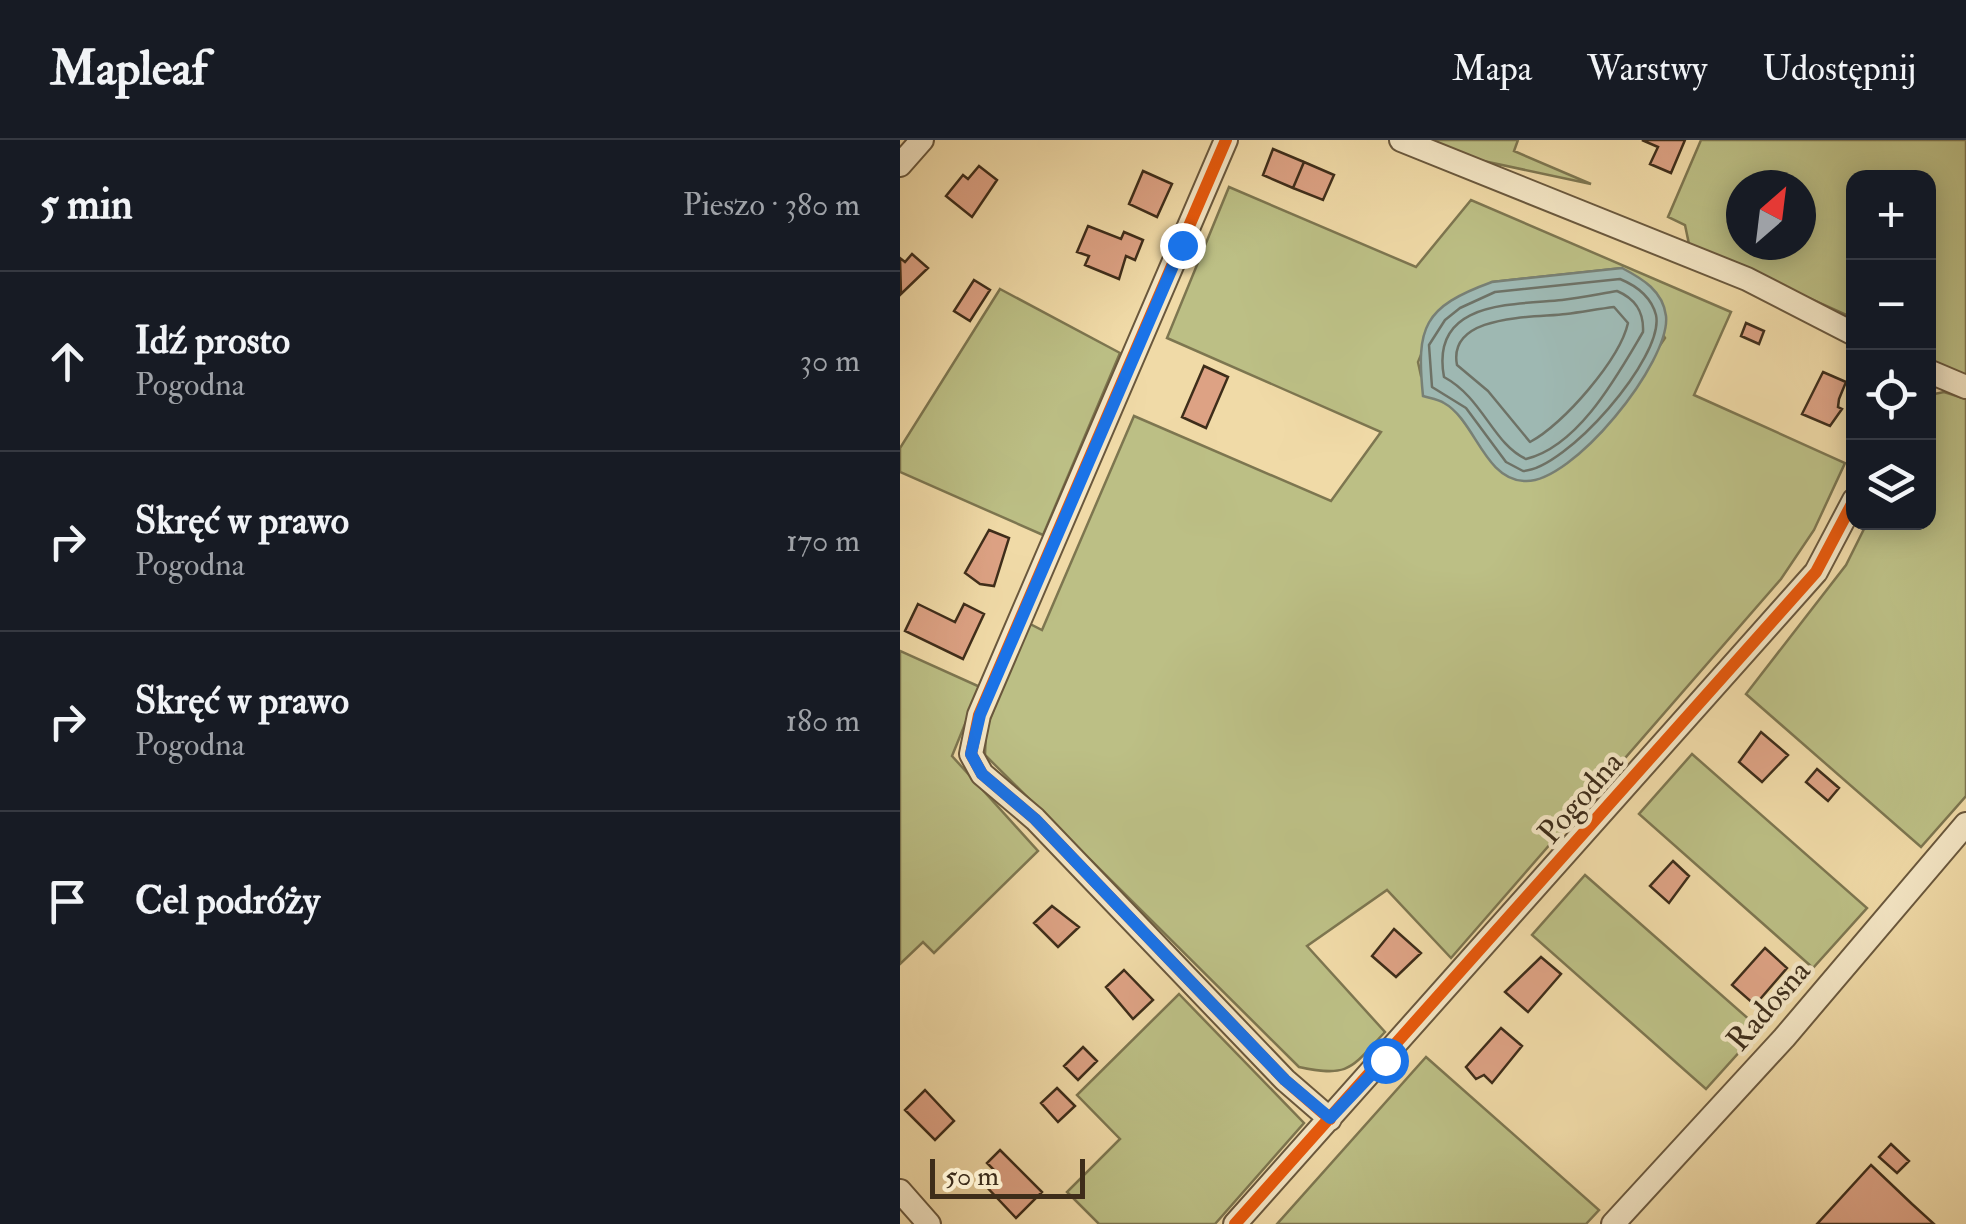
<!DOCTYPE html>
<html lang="pl">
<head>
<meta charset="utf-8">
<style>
	:root { --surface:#171b24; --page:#20242c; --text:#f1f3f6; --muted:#9ea1a6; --line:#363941 }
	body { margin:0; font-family:"IM FELL Double Pica",serif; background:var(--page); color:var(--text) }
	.controls { position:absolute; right:30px; top:30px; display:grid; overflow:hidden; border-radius:20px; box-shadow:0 5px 25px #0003 }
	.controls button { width:90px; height:90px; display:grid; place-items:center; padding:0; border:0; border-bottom:2px solid var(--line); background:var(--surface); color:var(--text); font:50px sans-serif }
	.compass { position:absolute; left:826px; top:30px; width:90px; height:90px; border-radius:50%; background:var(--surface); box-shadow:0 5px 25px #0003; rotate:28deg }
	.scale { position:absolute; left:30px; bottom:25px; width:155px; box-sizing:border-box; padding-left:10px; border:5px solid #3e2d1a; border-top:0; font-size:28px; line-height:35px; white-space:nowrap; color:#3e2d1a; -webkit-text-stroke:8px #f5e7c6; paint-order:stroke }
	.stop { position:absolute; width:30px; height:30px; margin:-22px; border:8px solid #1a73e8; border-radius:50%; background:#fff }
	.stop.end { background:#1a73e8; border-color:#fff; box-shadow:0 2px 10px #0008 }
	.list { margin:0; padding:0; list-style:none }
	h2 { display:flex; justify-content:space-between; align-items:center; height:130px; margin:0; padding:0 40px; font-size:42px }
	h2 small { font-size:32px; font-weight:400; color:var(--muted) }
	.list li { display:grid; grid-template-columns:65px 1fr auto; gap:30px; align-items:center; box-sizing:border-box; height:180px; padding:0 40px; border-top:2px solid var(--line) }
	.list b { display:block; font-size:38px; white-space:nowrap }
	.list p { margin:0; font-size:32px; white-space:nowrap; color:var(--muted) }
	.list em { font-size:32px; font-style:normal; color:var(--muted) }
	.icon { flex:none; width:55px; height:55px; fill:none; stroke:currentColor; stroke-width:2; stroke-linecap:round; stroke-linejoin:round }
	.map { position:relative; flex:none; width:1066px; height:1084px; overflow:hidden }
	header { display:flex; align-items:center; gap:60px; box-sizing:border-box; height:140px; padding:0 50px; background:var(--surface); border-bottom:2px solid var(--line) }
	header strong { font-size:48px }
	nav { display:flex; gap:55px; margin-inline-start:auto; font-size:35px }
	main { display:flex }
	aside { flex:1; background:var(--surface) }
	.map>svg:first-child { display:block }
	.green { fill:#bcbf85; stroke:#7d7650; stroke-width:2.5; fill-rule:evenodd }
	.water { fill:#9eb8b2; stroke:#788075; stroke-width:2.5 }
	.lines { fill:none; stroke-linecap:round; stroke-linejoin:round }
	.shore { stroke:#6e7266; stroke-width:2.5 }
	.building { fill:#dda284; stroke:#3e2d1a; stroke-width:2.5 }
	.minor-casing { stroke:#6a583d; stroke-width:26 }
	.minor { stroke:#f5e7c6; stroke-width:22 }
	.cycleway-casing { stroke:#f5e7c6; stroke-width:19 }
	.cycleway { stroke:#e8590c; stroke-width:12 }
	.route { stroke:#1a73e8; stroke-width:12 }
	.labels { text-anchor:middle; stroke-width:9; stroke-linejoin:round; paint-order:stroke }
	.street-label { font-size:32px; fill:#3e2d1a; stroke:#f5e7c6 }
</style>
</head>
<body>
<header>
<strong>Mapleaf</strong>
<nav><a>Mapa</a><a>Warstwy</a><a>Udostępnij</a></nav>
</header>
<main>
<aside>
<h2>5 min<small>Pieszo · 380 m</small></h2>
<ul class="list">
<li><svg class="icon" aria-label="ahead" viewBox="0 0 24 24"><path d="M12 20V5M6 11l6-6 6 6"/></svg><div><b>Idź prosto</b><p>Pogodna</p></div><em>30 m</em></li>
<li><svg class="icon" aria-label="right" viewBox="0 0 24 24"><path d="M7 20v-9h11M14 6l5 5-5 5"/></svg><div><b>Skręć w prawo</b><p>Pogodna</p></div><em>170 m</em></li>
<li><svg class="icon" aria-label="right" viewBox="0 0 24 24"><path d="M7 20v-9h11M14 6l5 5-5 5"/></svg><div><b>Skręć w prawo</b><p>Pogodna</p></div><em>180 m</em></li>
<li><svg class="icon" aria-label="arrive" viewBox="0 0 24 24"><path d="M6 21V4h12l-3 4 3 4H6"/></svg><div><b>Cel podróży</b></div></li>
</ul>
</aside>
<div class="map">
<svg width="1066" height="1084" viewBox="0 0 1066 1084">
	<rect width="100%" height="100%" fill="#f0daa7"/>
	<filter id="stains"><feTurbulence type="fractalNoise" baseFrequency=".002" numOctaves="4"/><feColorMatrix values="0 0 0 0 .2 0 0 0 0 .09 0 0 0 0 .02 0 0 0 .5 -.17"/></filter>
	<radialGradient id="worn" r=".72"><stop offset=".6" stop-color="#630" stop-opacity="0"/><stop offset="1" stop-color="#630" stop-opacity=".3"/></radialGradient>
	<!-- green -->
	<path class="green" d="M520 0H618L614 11 691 44 560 16Z
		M801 0H1066V239L1029 223 1028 38H954L953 178 789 104 785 85 768 77ZM841 45H901V105H841Z
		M329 47 516 127 571 60 831 172 794 255 945 323 914 390 881 439 551 818 487 750 407 806 485 892C451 928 450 938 399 927L85 615 86 589 128 483 142 490 234 276 431 361 481 292 267 198ZM722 128 765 198 701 292 600 330 559 275 521 236 518 222 538 173 592 142Z
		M100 149 220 213 143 395 0 332V308Z
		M1044 252 1066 259V656L1021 707 846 554 946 425 967 383 1028 382 1029 255Z
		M0 511 80 547 52 616 138 711 34 813 23 802 0 824Z
		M792 614 967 768 913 828 739 674Z
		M685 735 860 889 806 949 632 795Z
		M279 854 404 983 315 1084H199L167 1052 220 999 177 955Z
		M526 917 699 1070 686 1084H377Z"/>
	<!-- water -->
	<path class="water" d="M722 128C743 139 763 151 766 176 771 221 672 345 624 341 584 339 575 280 544 263 538 259 529 258 523 256 516 187 523 167 592 142Z"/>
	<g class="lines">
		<!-- shore -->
		<path class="shore" d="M720 139C737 146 751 156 756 175 765 217 665 330 623 331L606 322 566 268 532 247 529 205 545 180 560 168 595 152Z
			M717 151C736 159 744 172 743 192 717 236 679 306 626 319 593 304 583 258 544 237 530 161 610 165 662 160 680 158 699 154 717 151Z
			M714 167 728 183C720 219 663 285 630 302L588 251 557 225C547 173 636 178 666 174 682 172 698 169 714 167Z"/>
	</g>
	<!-- building -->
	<path class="building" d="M742 0H785L771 33 750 24 758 7Z
		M373 9 404 22 393 48 363 35Z
		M404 22 434 35 423 60 393 48Z
		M79 26 97 40 72 77 46 56 63 35 68 39Z
		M243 31 272 44 257 77 229 64Z
		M188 86 221 99 224 92 243 100 235 120 226 116 219 139 185 125 189 116 177 112Z
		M12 114 28 128 1 154 0 118 5 122Z
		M74 140 90 150 70 181 54 171Z
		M846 183 864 191 859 204 841 196Z
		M304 226 328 237 306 288 282 277Z
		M923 232 946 242 939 259 938 267 942 269 930 286 902 274Z
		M89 390 109 398 94 446 80 444 65 433Z
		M18 464 55 482 64 464 84 474 63 519 5 491Z
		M861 592 888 615 862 642 839 622Z
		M917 629 939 648 928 661 906 642Z
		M773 721 789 736 769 763 750 746Z
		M152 766 179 787 158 807 134 783Z
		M494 789 521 813 496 837 472 816Z
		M865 808 887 828 855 865 832 845Z
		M641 817 661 834 628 872 605 852Z
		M224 830 253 860 233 879 206 847Z
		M601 888 622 906 592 943 584 935 576 939 566 927Z
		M183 907 197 921 178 940 164 926Z
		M157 948 175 966 158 982 141 963Z
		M25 950 54 981 35 1000 5 970Z
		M991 1004 1009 1021 997 1033 979 1017Z
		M100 1010 142 1052 116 1078 84 1044 96 1032 87 1023Z
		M971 1025 1012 1064 1034 1084H917Z"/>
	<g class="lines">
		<defs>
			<path id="minor" d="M326 0 79 575 71 614 82 634 135 679 385 940 430 979
				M501 0 847 139 954 194
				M0 25 22 0
				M1028 231 1066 247
				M0 1051 29 1084
				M335 1084 916 432 954 360
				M713 1084 884 898 1066 684"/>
		</defs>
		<!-- minor casing -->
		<use href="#minor" class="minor-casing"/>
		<!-- minor -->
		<use href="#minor" class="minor"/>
		<defs>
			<path id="cycleway" d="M326 0 79 575 71 614 82 634 135 679 385 940 430 979
				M335 1084 916 432 954 360"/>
		</defs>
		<!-- cycleway casing -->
		<use href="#cycleway" class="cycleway-casing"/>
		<!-- cycleway -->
		<use href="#cycleway" class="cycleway"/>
	</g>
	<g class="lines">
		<!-- route -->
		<path class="route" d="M282 105 80 575 71 614 82 634 135 679 385 940 430 978 485 920"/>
	</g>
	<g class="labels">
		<!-- street labels -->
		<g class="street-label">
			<text transform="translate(680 657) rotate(-49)" y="11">Pogodna</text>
			<text transform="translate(868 865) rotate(-49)" y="11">Radosna</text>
		</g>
	</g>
	<rect width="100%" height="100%" filter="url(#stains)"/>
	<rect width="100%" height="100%" fill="url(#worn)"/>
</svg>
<div class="controls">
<button>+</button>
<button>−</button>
<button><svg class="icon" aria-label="locate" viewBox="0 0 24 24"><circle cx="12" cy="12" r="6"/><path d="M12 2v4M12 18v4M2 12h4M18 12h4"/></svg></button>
<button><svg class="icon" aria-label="layers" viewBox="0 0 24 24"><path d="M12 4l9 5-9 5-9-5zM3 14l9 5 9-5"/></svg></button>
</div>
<svg class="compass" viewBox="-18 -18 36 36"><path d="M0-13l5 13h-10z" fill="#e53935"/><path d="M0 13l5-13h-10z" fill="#9ea1a6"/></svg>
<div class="scale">50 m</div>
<div class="stop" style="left:485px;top:920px"></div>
<div class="stop end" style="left:282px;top:105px"></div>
</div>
</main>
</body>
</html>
